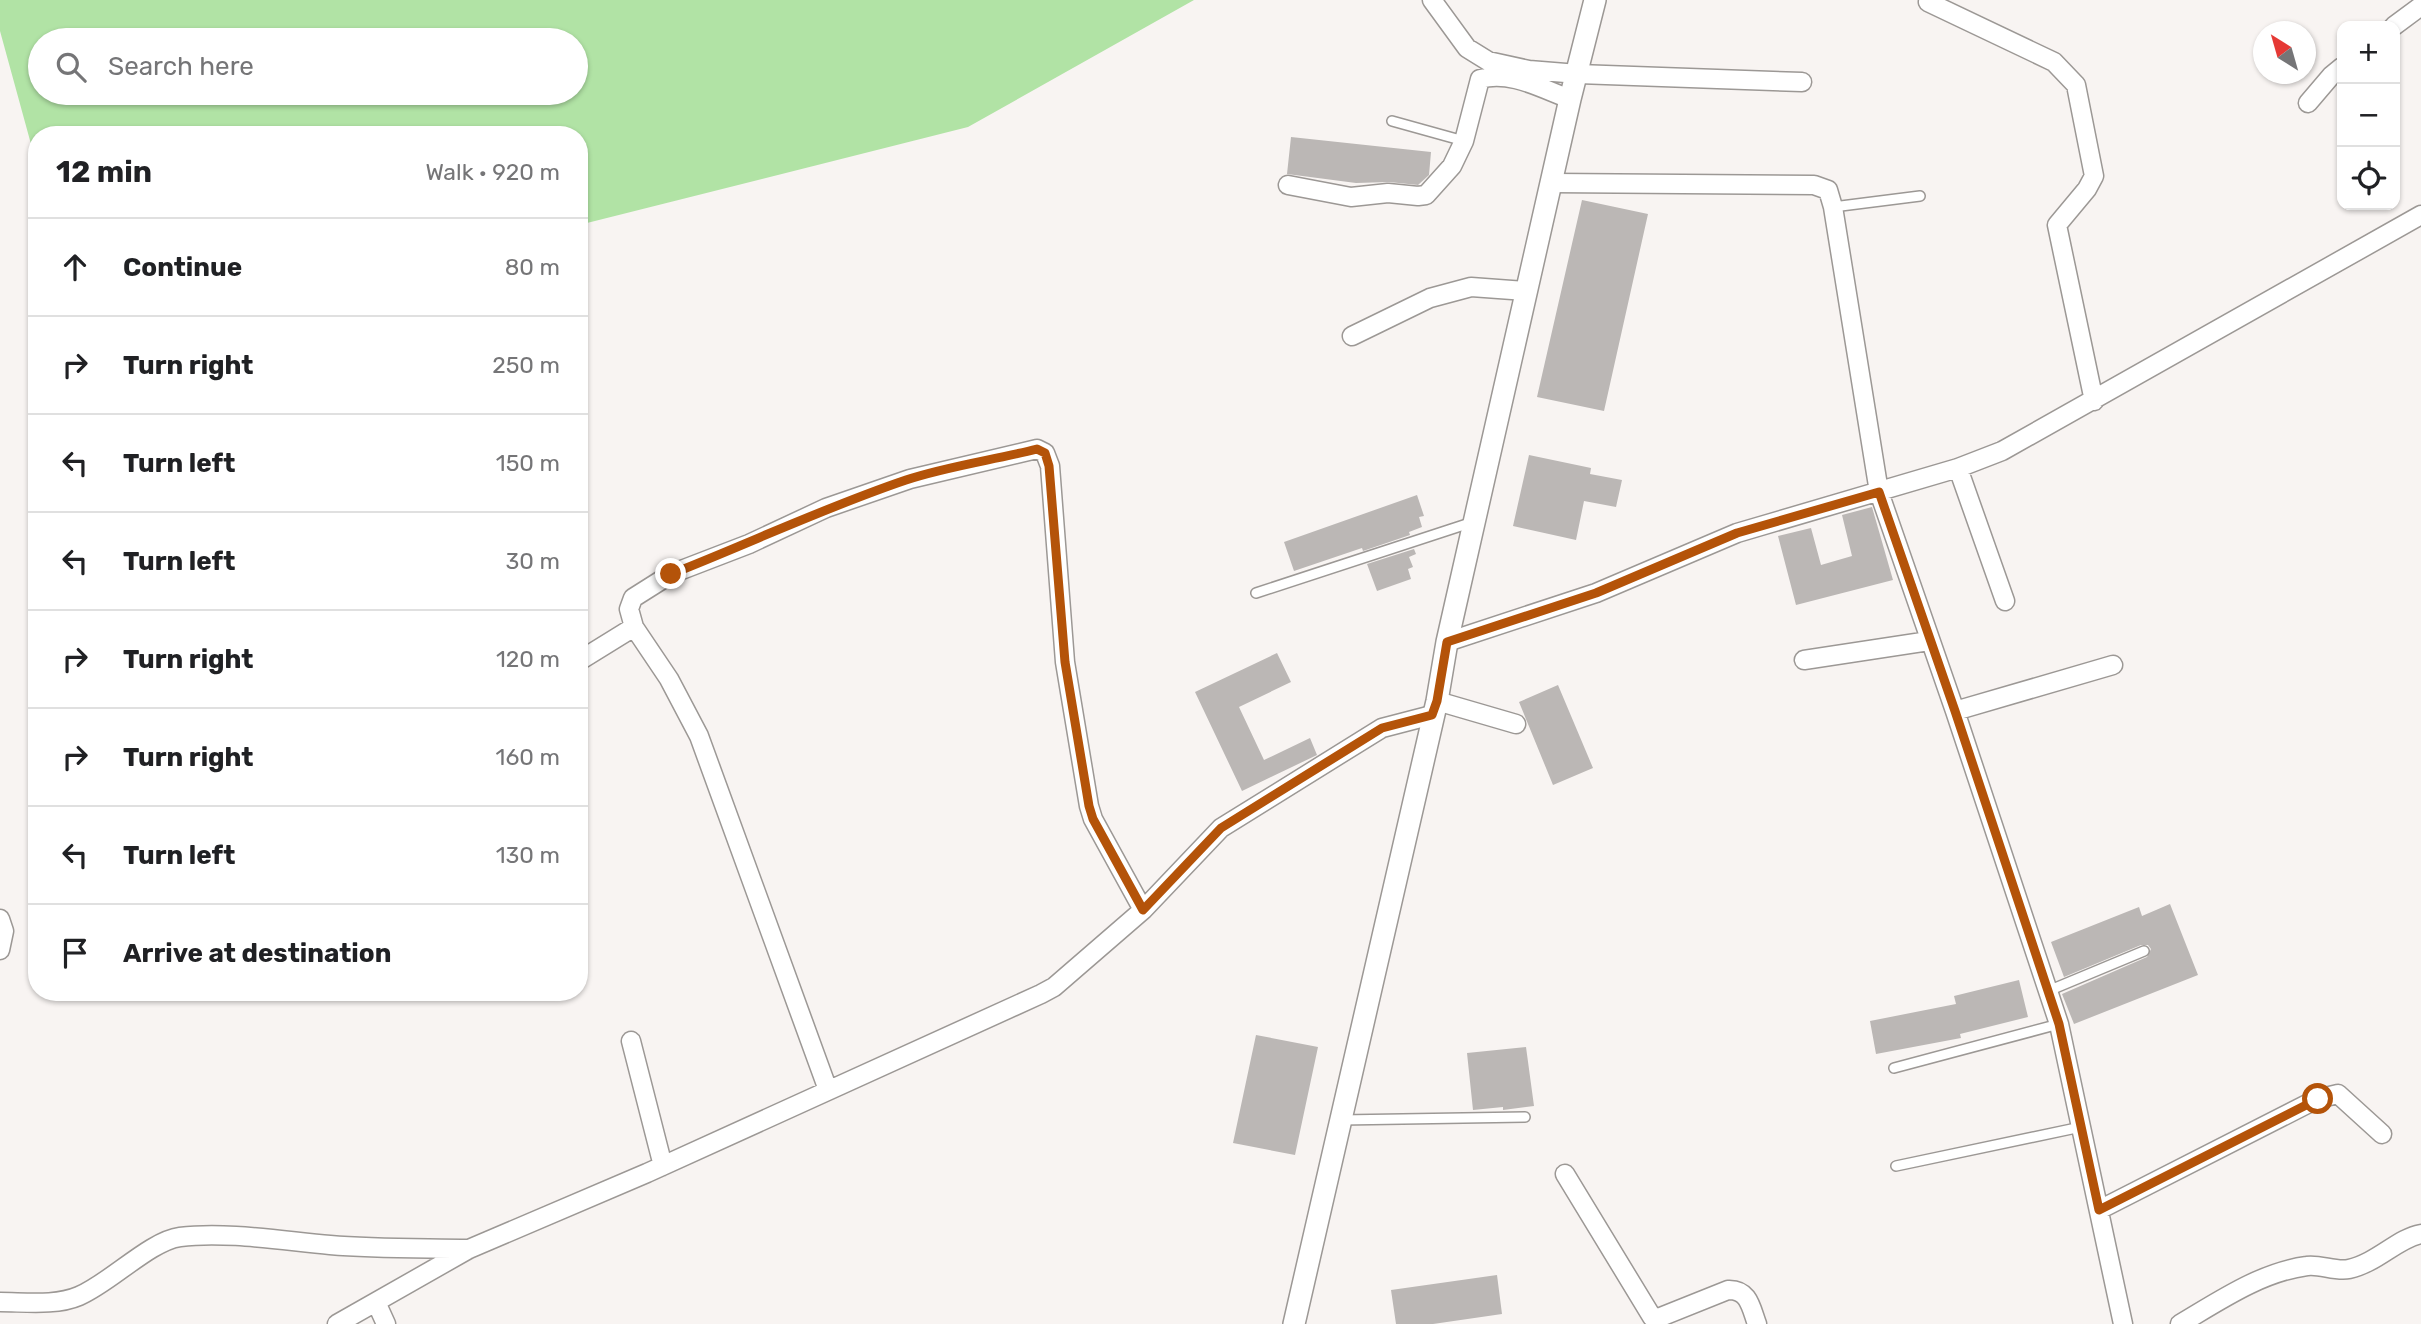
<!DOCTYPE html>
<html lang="en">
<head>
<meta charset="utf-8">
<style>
	:root { --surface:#fff; --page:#f2f2f2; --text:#202124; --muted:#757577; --line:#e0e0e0 }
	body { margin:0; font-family:Rubik,sans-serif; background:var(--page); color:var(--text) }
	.controls { position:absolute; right:21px; top:21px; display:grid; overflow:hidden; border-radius:14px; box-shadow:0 2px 5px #0004 }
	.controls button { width:63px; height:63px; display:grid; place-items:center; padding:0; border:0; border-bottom:2px solid var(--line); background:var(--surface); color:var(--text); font:35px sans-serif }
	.compass { position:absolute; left:2253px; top:21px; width:63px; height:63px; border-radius:50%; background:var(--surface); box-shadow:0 2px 5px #0004; rotate:323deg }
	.stop { position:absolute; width:21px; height:21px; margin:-16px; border:5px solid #b45309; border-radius:50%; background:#fff }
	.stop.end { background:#b45309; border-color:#fff; box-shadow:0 2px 7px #0008 }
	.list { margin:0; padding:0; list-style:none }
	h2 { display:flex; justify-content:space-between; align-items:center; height:91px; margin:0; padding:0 28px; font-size:30px }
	h2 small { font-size:23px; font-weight:400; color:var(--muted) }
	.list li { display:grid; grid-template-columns:46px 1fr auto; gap:21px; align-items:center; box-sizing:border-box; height:98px; padding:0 28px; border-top:2px solid var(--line) }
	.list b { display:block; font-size:26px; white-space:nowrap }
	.list em { font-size:23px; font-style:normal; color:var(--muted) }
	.icon { flex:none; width:38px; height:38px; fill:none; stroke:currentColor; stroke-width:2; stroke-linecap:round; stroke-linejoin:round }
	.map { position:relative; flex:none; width:2421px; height:1324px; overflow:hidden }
	.search { position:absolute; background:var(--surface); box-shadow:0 2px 5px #0004; left:28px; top:28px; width:560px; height:77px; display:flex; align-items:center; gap:18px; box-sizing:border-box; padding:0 24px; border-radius:38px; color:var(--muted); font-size:26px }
	.panel { position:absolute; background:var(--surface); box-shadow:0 2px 5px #0004; left:28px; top:126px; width:560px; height:875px; border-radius:28px }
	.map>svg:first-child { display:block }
	.green { fill:#b1e3a5; fill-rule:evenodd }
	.building { fill:#bbb7b5 }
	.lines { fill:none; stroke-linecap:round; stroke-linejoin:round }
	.service-casing { stroke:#9c9895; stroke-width:12 }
	.minor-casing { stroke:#9c9895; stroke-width:21 }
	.tertiary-casing { stroke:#9c9895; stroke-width:24 }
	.service { stroke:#fff; stroke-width:9 }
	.minor { stroke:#fff; stroke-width:18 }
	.tertiary { stroke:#fff; stroke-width:21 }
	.route { stroke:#b45309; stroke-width:9 }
</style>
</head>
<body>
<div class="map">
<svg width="2421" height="1324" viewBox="0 0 2421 1324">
	<rect width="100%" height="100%" fill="#f8f4f2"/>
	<!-- green -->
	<path class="green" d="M0 0H1194L968 127 579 225V135H246L244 128 217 135H37V166L0 31ZM40 40H576V93H40Z"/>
	<!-- building -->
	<path class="building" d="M1291 137 1431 152 1429 175 1418 185 1389 182 1356 183 1287 174Z
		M1582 200 1648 214 1604 411 1537 397Z
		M1529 455 1591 468 1590 474 1622 480 1616 507 1584 501 1576 540 1513 526Z
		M1417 495 1424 516 1419 517 1422 527 1409 532 1410 535 1363 551 1362 548 1294 571 1284 542Z
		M1872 507 1893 580 1796 605 1778 536 1811 528 1821 565 1852 556 1842 515Z
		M1414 549 1416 554 1409 557 1413 567 1408 569 1411 579 1377 591 1367 564Z
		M1277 653 1291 682 1239 707 1264 760 1310 738 1317 755 1242 791 1195 692Z
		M1558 685 1593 768 1553 785 1519 702Z
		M2170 904 2198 975 2074 1024 2062 994 2147 957 2151 949 2148 945H2141L2064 977 2051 942 2139 907 2142 916Z
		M2019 980 2028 1017 1960 1034 1961 1038 1876 1054 1870 1021 1956 1004 1954 996Z
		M1256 1035 1318 1047 1295 1155 1233 1143Z
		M1526 1047 1534 1106 1503 1110V1107L1473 1110 1467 1053Z
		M1497 1275 1502 1314 1433 1324H1396L1391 1290Z"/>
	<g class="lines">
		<defs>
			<path id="service" d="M1392 121 1464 141
				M1833 207 1920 196
				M1256 593 1473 522
				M2048 991 2144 951
				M1894 1068 2059 1024
				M1341 1120 1525 1117
				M1896 1166 2081 1127"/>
			<path id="minor" d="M1432 0 1467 48 1488 61 1529 70 1578 74 1802 82
				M1928 2 2054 62 2076 85 2094 176 2087 189 2057 225 2094 401
				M2394 26 2421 6
				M2308 103 2331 76 2342 67
				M1552 183 1814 185 1828 190 1833 207 1879 492 1955 711 2059 1024 2123 1324
				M1288 185 1351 197 1388 193 1418 196 1426 195 1452 166 1464 141 1480 79C1510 70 1542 89 1570 99
				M1352 336 1430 298 1471 287 1526 291
				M1958 468 2005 601
				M1447 642 1596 593 1737 533 1958 468 2002 451 2421 215
				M1804 660 1929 641
				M579 661 634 627
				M1437 701 1516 724
				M1955 711 2113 665
				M0 919 4 931 0 950
				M631 1041 663 1166
				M828 1090 699 736 669 679 634 627 629 609 633 598 671 574 749 544 826 508 910 479 1037 449 1045 453 1050 466 1065 662 1089 806 1093 819 1143 910
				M1565 1174 1652 1317 1658 1318 1728 1290C1749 1289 1751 1308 1757 1324
				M2099 1210 2317 1099 2338 1094 2382 1134
				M0 1302C25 1302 56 1306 79 1296 110 1283 150 1241 180 1237 225 1231 284 1241 330 1245 376 1249 422 1248 469 1249
				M376 1302 386 1324
				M337 1324 469 1249 647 1173 1041 994 1054 987 1143 910 1221 828 1382 728 1432 715
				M2180 1324C2219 1301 2261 1272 2307 1266 2320 1264 2336 1272 2349 1269 2377 1263 2398 1238 2421 1234"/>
			<path id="tertiary" d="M1294 1324 1437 701 1447 642 1570 99 1595 0"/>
		</defs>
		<!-- service casing -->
		<use href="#service" class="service-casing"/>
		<!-- minor casing -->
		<use href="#minor" class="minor-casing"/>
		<!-- tertiary casing -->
		<use href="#tertiary" class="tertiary-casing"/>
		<!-- service -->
		<use href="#service" class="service"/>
		<!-- minor -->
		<use href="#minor" class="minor"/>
		<!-- tertiary -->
		<use href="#tertiary" class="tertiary"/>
	</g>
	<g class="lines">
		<!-- route -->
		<path class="route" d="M671 574C750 543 826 507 906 480 948 466 994 460 1037 449L1045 453 1049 466 1065 662 1089 806 1093 819 1143 910 1221 828 1382 728 1432 715 1437 701 1447 642 1596 593 1737 533 1879 492 1955 711 2059 1024 2099 1210 2318 1099"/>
	</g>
</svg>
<div class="controls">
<button>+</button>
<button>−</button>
<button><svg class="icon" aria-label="locate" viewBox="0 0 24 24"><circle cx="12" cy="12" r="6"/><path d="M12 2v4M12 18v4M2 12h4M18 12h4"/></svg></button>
</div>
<svg class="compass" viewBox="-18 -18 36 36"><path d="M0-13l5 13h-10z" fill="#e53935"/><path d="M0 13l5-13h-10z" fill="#757577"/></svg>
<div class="stop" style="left:2318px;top:1099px"></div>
<div class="stop end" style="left:671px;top:574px"></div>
<div class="search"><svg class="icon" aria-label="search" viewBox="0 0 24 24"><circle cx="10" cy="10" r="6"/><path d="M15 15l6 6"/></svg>Search here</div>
<section class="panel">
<h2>12 min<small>Walk · 920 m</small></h2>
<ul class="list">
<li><svg class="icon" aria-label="ahead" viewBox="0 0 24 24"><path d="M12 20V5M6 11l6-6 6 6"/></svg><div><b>Continue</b></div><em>80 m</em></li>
<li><svg class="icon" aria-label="right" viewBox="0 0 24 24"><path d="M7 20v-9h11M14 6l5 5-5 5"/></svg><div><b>Turn right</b></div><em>250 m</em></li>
<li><svg class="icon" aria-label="left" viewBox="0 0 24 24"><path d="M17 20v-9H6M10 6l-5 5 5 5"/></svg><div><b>Turn left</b></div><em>150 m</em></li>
<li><svg class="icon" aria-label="left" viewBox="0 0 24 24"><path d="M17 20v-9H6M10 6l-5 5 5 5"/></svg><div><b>Turn left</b></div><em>30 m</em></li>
<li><svg class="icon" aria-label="right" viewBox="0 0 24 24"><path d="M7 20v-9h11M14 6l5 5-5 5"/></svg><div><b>Turn right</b></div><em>120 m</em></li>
<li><svg class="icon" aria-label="right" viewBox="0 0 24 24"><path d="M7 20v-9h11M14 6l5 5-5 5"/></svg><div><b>Turn right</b></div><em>160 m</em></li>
<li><svg class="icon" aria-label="left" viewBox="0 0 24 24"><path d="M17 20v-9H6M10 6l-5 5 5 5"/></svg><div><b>Turn left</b></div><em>130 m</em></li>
<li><svg class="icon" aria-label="arrive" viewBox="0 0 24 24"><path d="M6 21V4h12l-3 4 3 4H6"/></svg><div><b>Arrive at destination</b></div></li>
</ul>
</section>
</div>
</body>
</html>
